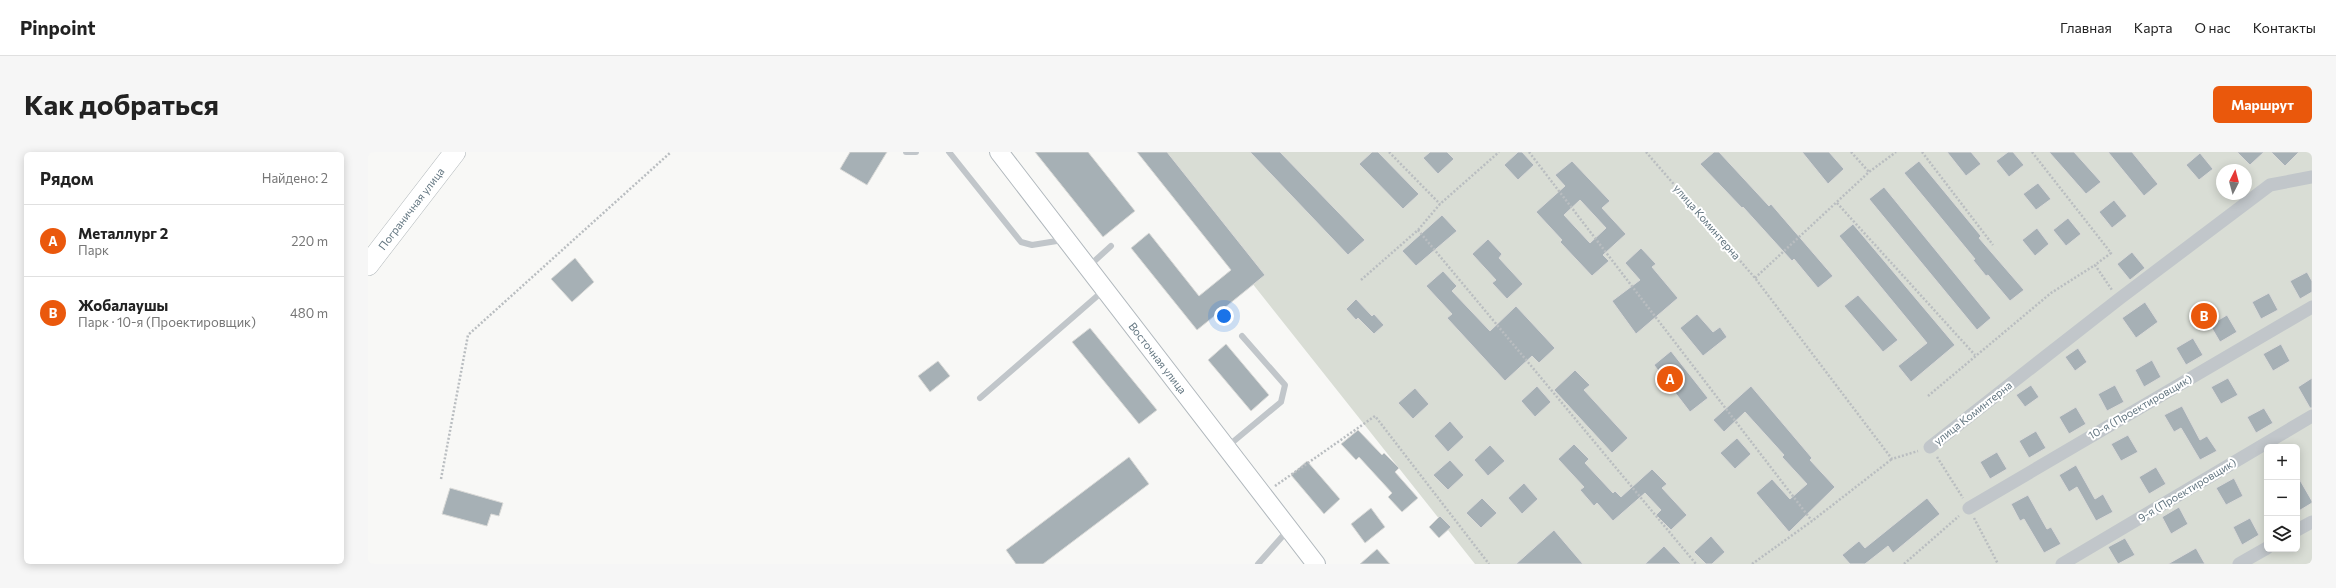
<!DOCTYPE html>
<html lang="ru">
<head>
<meta charset="utf-8">
<style>
	:root { --surface:#fff; --page:#f6f6f6; --text:#222; --muted:#767676; --line:#e0e0e0; --accent:#ea580c }
	body { margin:0; font-family:Commissioner,sans-serif; background:var(--page); color:var(--text) }
	.controls { position:absolute; right:12px; bottom:12px; display:grid; overflow:hidden; border-radius:6px; box-shadow:0 2px 10px #0003 }
	.controls button { width:36px; height:36px; display:grid; place-items:center; padding:0; border:0; border-bottom:1px solid var(--line); background:var(--surface); color:var(--text); font:20px sans-serif }
	.compass { position:absolute; left:1848px; top:12px; width:36px; height:36px; border-radius:50%; background:var(--surface); box-shadow:0 2px 10px #0003; rotate:6deg }
	.you { position:absolute; left:856px; top:164px; width:14px; height:14px; margin:-10px; border:3px solid #fff; border-radius:50%; background:#1a73e8; box-shadow:0 0 0 6px #1a73e833 }
	.badge { display:grid; place-items:center; width:26px; height:26px; border-radius:50%; background:var(--accent); color:#fff; font-size:13px; font-weight:700 }
	.pin { position:absolute; translate:-50% -50%; border:2px solid #fff; box-shadow:0 1px 4px #0006 }
	.list { margin:0; padding:0; list-style:none }
	h2 { display:flex; justify-content:space-between; align-items:center; height:52px; margin:0; padding:0 16px; font-size:17px }
	h2 small { font-size:13px; font-weight:400; color:var(--muted) }
	.list li { display:grid; grid-template-columns:26px 1fr auto; gap:12px; align-items:center; box-sizing:border-box; height:72px; padding:0 16px; border-top:1px solid var(--line) }
	.list b { display:block; font-size:15px; white-space:nowrap }
	.list p { margin:0; font-size:13px; white-space:nowrap; color:var(--muted) }
	.list em { font-size:13px; font-style:normal; color:var(--muted) }
	.icon { flex:none; width:22px; height:22px; fill:none; stroke:currentColor; stroke-width:2; stroke-linecap:round; stroke-linejoin:round }
	.map { position:relative; flex:none; width:1944px; height:412px; overflow:hidden; border-radius:6px }
	header { display:flex; align-items:center; gap:24px; box-sizing:border-box; height:56px; padding:0 20px; background:var(--surface); border-bottom:1px solid var(--line) }
	header strong { font-size:19px }
	nav { display:flex; gap:22px; margin-inline-start:auto; font-size:14px }
	.intro { display:flex; align-items:center; justify-content:space-between; box-sizing:border-box; height:96px; padding:0 24px }
	h1 { margin:0; font-size:28px }
	.button { padding:10px 18px; border-radius:6px; background:var(--accent); color:#fff; font-size:14px; font-weight:700 }
	main { display:flex; gap:24px; padding:0 24px }
	aside { flex:1; background:var(--surface); border-radius:6px; box-shadow:0 2px 10px #0003 }
	.map>svg:first-child { display:block }
	.green { fill:#d9ddd5; fill-rule:evenodd }
	.building { fill:#a6b0b5; stroke:#dadad8; fill-rule:evenodd }
	.lines { fill:none; stroke-linecap:round; stroke-linejoin:round }
	.secondary-casing { stroke:#b1b8bd; stroke-width:20 }
	.trunk-casing { stroke:#b2b8bb; stroke-width:22 }
	.path { stroke:#b9bdc0; stroke-width:2.5; stroke-dasharray:2 2; stroke-linecap:butt }
	.service { stroke:#c1c6ca; stroke-width:6 }
	.minor { stroke:#c1c6ca; stroke-width:13 }
	.secondary { stroke:#fff; stroke-width:18 }
	.trunk { stroke:#fff; stroke-width:21 }
	.labels { text-anchor:middle; stroke-width:4; stroke-linejoin:round; paint-order:stroke }
	.street-label { font-size:11px; fill:#637681; stroke:#fff }
</style>
</head>
<body>
<header>
<strong>Pinpoint</strong>
<nav><a>Главная</a><a>Карта</a><a>О нас</a><a>Контакты</a></nav>
</header>
<div class="intro"><h1>Как добраться</h1><a class="button">Маршрут</a></div>
<main>
<aside>
<h2>Рядом<small>Найдено: 2</small></h2>
<ul class="list">
<li><span class="badge">A</span><div><b>Металлург 2</b><p>Парк</p></div><em>220 m</em></li>
<li><span class="badge">B</span><div><b>Жобалаушы</b><p>Парк · 10-я (Проектировщик)</p></div><em>480 m</em></li>
</ul>
</aside>
<div class="map">
<svg width="1944" height="412" viewBox="0 0 1944 412">
	<rect width="100%" height="100%" fill="#f8f8f6"/>
	<!-- green -->
	<path class="green" d="M780 0H1944V412H1107ZM1854 18H1878V42H1854ZM1899 295H1929V397H1899Z"/>
	<!-- building -->
	<path class="building" d="M482 0H519L499 33 472 17Z
		M667 0H720L767 59 735 85Z
		M769 0H799L897 123 829 178 763 96 781 81 831 144 863 118Z
		M882 0H912L997 88 980 103Z
		M1004 0H1010L1051 42 1035 57 991 12Z
		M1062 0H1079L1086 7 1070 22 1055 6Z
		M1150 0H1154L1166 13 1150 28 1136 13Z
		M1346 0H1351L1401 54 1403 52 1465 124 1450 136 1426 107 1424 109 1375 55 1374 56 1332 12Z
		M1434 0H1461L1476 17 1460 32Z
		M1579 0H1603L1613 12 1598 24Z
		M1640 0H1645L1656 13 1641 25 1628 9Z
		M1681 0H1706L1733 30 1718 42Z
		M1740 0H1764L1790 32 1776 44Z
		M1869 0H1896L1882 13Z
		M1903 0H1931L1917 14Z
		M1832 1 1845 17 1831 28 1818 13Z
		M1204 9 1242 49 1234 56 1258 82 1235 103 1241 109 1224 124 1192 90 1194 88 1168 60 1197 34 1187 23ZM1212 48 1238 76 1222 91 1196 63Z
		M1551 9 1613 84 1611 86 1656 138 1642 149 1620 123 1618 124 1605 108 1607 107 1536 21Z
		M1670 31 1683 47 1668 58 1655 42Z
		M1516 35 1623 166 1609 178 1501 47Z
		M1746 48 1759 64 1744 76 1731 60Z
		M1074 63 1089 79 1048 114 1034 99Z
		M1700 66 1713 82 1698 94 1685 78Z
		M1485 72 1587 193 1543 230 1530 214 1559 191 1471 84Z
		M1669 76 1681 92 1667 104 1654 88Z
		M1120 87 1134 102 1131 106 1155 132 1139 147 1124 131 1128 128 1104 102Z
		M1273 96 1288 112 1284 115 1310 146 1268 182 1244 149 1272 128 1257 111Z
		M1764 100 1777 116 1762 128 1749 112Z
		M207 106 226 130 204 150 183 127Z
		M1075 119 1089 134 1084 139 1122 179 1148 154 1187 196 1171 211 1164 204 1137 229 1079 166 1084 162 1058 134Z
		M1939 120 1944 129V140L1932 147 1922 129Z
		M1901 141 1910 158 1893 167 1884 150Z
		M1490 143 1530 188 1515 200 1476 154Z
		M988 147 1004 164 1006 162 1016 173 1006 182 990 166 988 168 978 157Z
		M1777 150 1790 170 1768 186 1754 166Z
		M1329 162 1345 180 1352 175 1359 185 1335 204 1312 176Z
		M1859 163 1869 180 1852 190 1842 173Z
		M722 176 789 258 771 272 704 190Z
		M1825 186 1835 203 1818 213 1808 196Z
		M858 192 901 243 883 259 840 208Z
		M1913 192 1922 209 1905 219 1895 202Z
		M1710 196 1719 210 1707 219 1697 205Z
		M1303 199 1340 246 1322 260 1286 213Z
		M1784 208 1793 225 1776 235 1767 218Z
		M570 209 582 224 562 240 550 224Z
		M1207 218 1222 233 1216 238 1260 286 1244 301 1186 238Z
		M1860 226 1870 243 1853 252 1843 235Z
		M1944 226V256H1942L1930 235Z
		M1663 233 1671 245 1657 255 1648 243Z
		M1747 233 1756 250 1739 259 1730 242Z
		M1169 234 1183 250 1167 265 1153 249Z
		M1383 234 1444 306 1442 308 1467 335 1421 380 1388 341 1404 327 1422 347 1439 332 1414 305 1416 303 1377 260 1356 280 1345 268Z
		M1047 236 1061 252 1045 267 1030 251Z
		M1814 254 1832 288 1839 284 1849 299 1832 308 1813 276 1806 280 1796 263Z
		M1708 255 1718 272 1701 282 1691 265Z
		M1896 256 1905 271 1888 281 1879 265Z
		M1082 269 1096 285 1080 300 1066 284Z
		M990 278 1014 303 1016 301 1031 316 1027 320 1050 346 1034 360 1020 345 1024 341 991 305 988 308 973 292Z
		M1668 279 1678 296 1661 306 1651 289Z
		M1760 283 1770 300 1753 309 1743 292Z
		M1369 286 1383 302 1367 317 1352 301Z
		M1206 292 1221 307 1217 311 1245 341 1247 339 1253 345 1284 317 1299 332 1294 336 1319 363 1303 378 1288 363 1293 358 1277 341 1245 369 1229 351 1226 354 1212 338 1216 335 1190 307Z
		M1122 293 1137 309 1120 324 1106 308Z
		M1629 300 1639 317 1622 327 1612 310Z
		M761 305 781 332 675 412H648L638 398Z
		M1082 308 1096 323 1080 338 1065 323Z
		M939 309 972 347 956 362 923 323Z
		M1708 313 1727 347 1735 342 1745 360 1728 369 1709 335 1701 340 1691 323Z
		M1788 315 1798 332 1781 342 1771 325Z
		M1929 323 1944 349V351L1929 360Z
		M1866 326 1875 344 1858 353 1848 336Z
		M1156 331 1170 347 1154 362 1140 346Z
		M82 336 135 351 131 364 123 362 119 374 74 362Z
		M1660 343 1679 377 1683 375 1693 392 1676 401 1656 367 1652 369 1643 352Z
		M1114 346 1129 361 1113 376 1098 361Z
		M1559 346 1572 362 1525 401 1520 394 1497 412H1482L1474 403 1491 389 1497 396Z
		M1811 355 1820 372 1803 382 1794 365Z
		M1003 356 1017 375 997 391 983 372Z
		M1072 364 1083 375 1071 386 1061 375Z
		M1882 366 1891 383 1874 393 1865 375Z
		M1186 378 1215 412H1148Z
		M1343 384 1357 400 1344 412H1338L1326 400Z
		M1757 386 1767 403 1750 412 1740 395Z
		M1296 394 1313 412H1277Z
		M1828 396 1837 412H1800Z
		M1009 397 1022 412H992Z"/>
	<g class="lines">
		<defs>
			<g id="secondary">
				<path id="s1" d="M631 0 948 412"/>
			</g>
			<g id="trunk">
				<path id="s2" d="M0 113 87 0"/>
			</g>
		</defs>
		<!-- secondary casing -->
		<use href="#secondary" class="secondary-casing"/>
		<!-- trunk casing -->
		<use href="#trunk" class="trunk-casing"/>
		<!-- path -->
		<path class="path" d="M1021 0 1072 52
			M1161 0 1444 369
			M1278 0 1387 126 1524 307 1550 299
			M1483 0 1501 20
			M1554 0 1625 93
			M1664 0 1743 101 1727 113 1744 138
			M1469 51 1607 203
			M1050 78 1328 412
			M1387 126 1501 20 1528 0
			M993 128 1050 78 1072 52 1131 0
			M1560 244 1683 141 1727 113
			M1569 305 1595 346
			M73 327 100 183 303 0
			M907 334 1007 264 1121 412
			M1606 366 1630 412
			M1384 412 1444 369 1524 307
			M1536 412 1591 364"/>
		<!-- service -->
		<path class="service" d="M538 0H548
			M581 0 653 90 664 93 695 88
			M721 114 743 94
			M612 246 735 139
			M860 294 913 250 917 233 874 184
			M890 412 920 378"/>
		<!-- minor -->
		<path class="minor" d="M1562 295 1751 147 1902 33 1944 25
			M1601 356 1944 155
			M1929 378 1944 370
			M1694 412 1944 264
			M1871 412 1899 396"/>
		<!-- secondary -->
		<use href="#secondary" class="secondary"/>
		<!-- trunk -->
		<use href="#trunk" class="trunk"/>
	</g>
	<g class="labels">
		<!-- street labels -->
		<g class="street-label">
			<text dy="4" stroke="none"><textPath href="#s2" startOffset="71">Пограничная улица</textPath></text>
			<text transform="translate(1339 70) rotate(49)" y="4">улица Коминтерна</text>
			<text dy="4" stroke="none"><textPath href="#s1" startOffset="260">Восточная улица</textPath></text>
			<text transform="translate(1772 255) rotate(-30)" y="4">10-я (Проектировщик)</text>
			<text transform="translate(1605 261) rotate(-38)" y="4">улица Коминтерна</text>
			<text transform="translate(1819 338) rotate(-31)" y="4">9-я (Проектировщик)</text>
		</g>
	</g>
</svg>
<div class="controls">
<button>+</button>
<button>−</button>
<button><svg class="icon" aria-label="layers" viewBox="0 0 24 24"><path d="M12 4l9 5-9 5-9-5zM3 14l9 5 9-5"/></svg></button>
</div>
<svg class="compass" viewBox="-18 -18 36 36"><path d="M0-13l5 13h-10z" fill="#e53935"/><path d="M0 13l5-13h-10z" fill="#767676"/></svg>
<div class="you"></div>
<div class="pin badge" style="left:1302px;top:227px">A</div>
<div class="pin badge" style="left:1836px;top:164px">B</div>
</div>
</main>
</body>
</html>
